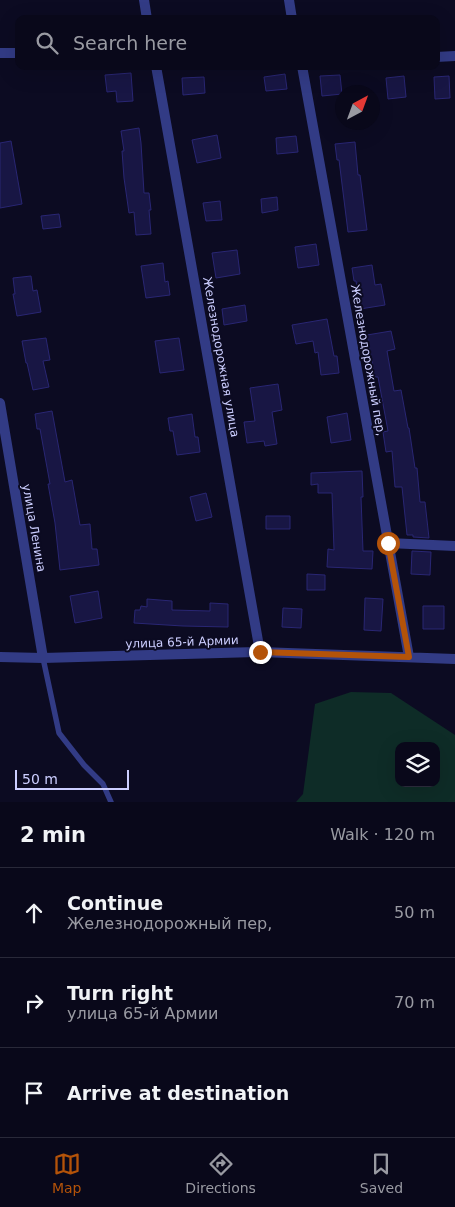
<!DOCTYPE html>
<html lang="en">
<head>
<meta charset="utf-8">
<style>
	:root { --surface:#09081a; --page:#171627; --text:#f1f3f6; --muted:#999aa2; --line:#292939; --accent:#b45309 }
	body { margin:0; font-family:"DejaVu Sans",sans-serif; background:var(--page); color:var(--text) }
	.controls { position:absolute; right:15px; bottom:15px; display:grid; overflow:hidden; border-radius:10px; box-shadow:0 5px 20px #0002 }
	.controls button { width:45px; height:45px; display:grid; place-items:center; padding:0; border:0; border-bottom:1px solid var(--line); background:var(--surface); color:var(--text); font:25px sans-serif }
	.compass { position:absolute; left:335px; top:85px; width:45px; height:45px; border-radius:50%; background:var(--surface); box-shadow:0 5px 20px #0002; rotate:41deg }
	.scale { position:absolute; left:15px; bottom:12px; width:114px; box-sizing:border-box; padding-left:5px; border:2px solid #ccceff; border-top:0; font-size:14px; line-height:18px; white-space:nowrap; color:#ccceff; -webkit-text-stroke:4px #0c0b22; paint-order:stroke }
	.stop { position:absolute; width:15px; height:15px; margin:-11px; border:4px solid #b45309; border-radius:50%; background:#fff }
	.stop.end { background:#b45309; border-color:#fff; box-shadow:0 1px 5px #0008 }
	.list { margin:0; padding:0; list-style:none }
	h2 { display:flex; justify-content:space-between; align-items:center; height:65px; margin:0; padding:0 20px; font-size:21px }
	h2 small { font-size:16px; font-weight:400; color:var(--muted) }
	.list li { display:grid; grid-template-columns:32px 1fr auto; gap:15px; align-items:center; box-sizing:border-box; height:90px; padding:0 20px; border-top:1px solid var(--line) }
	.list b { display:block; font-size:19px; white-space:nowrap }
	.list p { margin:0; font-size:16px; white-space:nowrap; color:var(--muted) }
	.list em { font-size:16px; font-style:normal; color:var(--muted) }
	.icon { flex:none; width:28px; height:28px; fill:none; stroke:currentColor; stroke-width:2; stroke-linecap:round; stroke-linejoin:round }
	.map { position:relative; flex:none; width:455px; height:802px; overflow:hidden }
	.search { position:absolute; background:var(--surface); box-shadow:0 5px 20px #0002; left:15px; right:15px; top:15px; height:55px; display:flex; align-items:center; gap:12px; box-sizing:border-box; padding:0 18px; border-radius:10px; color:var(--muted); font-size:19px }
	.sheet { height:335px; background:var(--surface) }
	nav { display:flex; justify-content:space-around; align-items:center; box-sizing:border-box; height:70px; border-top:1px solid var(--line); background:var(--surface); font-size:14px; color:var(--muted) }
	nav a { display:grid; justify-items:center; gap:2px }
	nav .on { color:var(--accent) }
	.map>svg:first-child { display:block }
	.green { fill:#0e2c27; fill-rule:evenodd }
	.building { fill:#181644; stroke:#292673 }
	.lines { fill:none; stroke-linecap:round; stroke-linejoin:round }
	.service { stroke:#323b85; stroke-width:5.5 }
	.minor { stroke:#323b85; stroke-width:10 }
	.route { stroke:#b45309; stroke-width:6 }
	.labels { text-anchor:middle; stroke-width:4; stroke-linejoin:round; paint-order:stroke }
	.street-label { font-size:12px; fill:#ccceff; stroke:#0c0b22 }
</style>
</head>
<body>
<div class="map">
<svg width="455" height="802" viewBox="0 0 455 802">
	<rect width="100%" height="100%" fill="#0c0b22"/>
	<!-- green -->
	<path class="green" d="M351 692 391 693 455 735V802H296L303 794 315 704ZM399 746H436V783H399Z"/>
	<!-- building -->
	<path class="building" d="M131 73 133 101 117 102 116 91 107 92 105 75Z
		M285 74 287 89 266 91 264 77Z
		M340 75 342 94 322 96 320 76Z
		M404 76 406 97 388 99 386 78Z
		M449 76 450 98 435 99 434 77Z
		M204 77 205 93 183 95 182 78Z
		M139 128 141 143 144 193H149L151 210H149L151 234 136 235 134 212 129 213 124 178 122 151H124L121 131Z
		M217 135 221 158 197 163 192 140Z
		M296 136 298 152 277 154 276 138Z
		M11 141 22 204 0 208V143Z
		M355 142 358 175H360L367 230 348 232 339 160H337L335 144Z
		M277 197 278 210 262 213 261 199Z
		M220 201 222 220 206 221 203 203Z
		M59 214 61 227 43 229 41 216Z
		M316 244 319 265 298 268 295 247Z
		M237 250 240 274 216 278 212 253Z
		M163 263 165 282 168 281 170 295 146 298 141 266Z
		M372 265 375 285 381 284 385 305 360 309 356 281H354L352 268Z
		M31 276 33 291 37 290 41 312 17 316 13 294H15L13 278Z
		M245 305 247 321 224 325 222 309Z
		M327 319 334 356H337L339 373 321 375 318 352 315 353 313 341 296 344 292 325Z
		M391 331 395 349 387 351 394 391 401 390 408 428H409L415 468H417L420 502H425L429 538 413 537V535H407L402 487H395L392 451 386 452 383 432 388 431 378 377H375L367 335Z
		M46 338 50 360 43 361 49 387 33 390 27 363H26L22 341Z
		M179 338 184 370 160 373 155 341Z
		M278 384 282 410 272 412 277 444 265 446 264 441 247 443 244 422 255 421 250 388Z
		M52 411 65 482 72 480 80 525 90 524 92 549H97L99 565 60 570 55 523 48 484H50L40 429H37L35 414Z
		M347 413 351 440 331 443 327 417Z
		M192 414 195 437H198L200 452 177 455 173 431H170L168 418Z
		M362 471 363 497H361L363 551H373L372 569 327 567 328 549 334 550 332 493H318V484L311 485V473Z
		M206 493 212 517 196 521 190 497Z
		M266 516H290V529H266Z
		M412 551 431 552 430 575 411 574Z
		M307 574 325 575V590H307Z
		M98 591 102 618 75 623 70 596Z
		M365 598 383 599 381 631 364 630Z
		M147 599 172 601V610L210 611V603L228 604V627L183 626 134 623 135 610H140L141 606 147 607Z
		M423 606H444V629H423Z
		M283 608 302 609 301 628 282 627Z"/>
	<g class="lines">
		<!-- service -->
		<path class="service" d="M43 658 59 733 84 765 103 784 111 802"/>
		<!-- minor -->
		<path class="minor" d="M144 0 147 19
			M289 0 292 19
			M0 53H19
			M436 57 455 56
			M156 66 260 652
			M302 66 409 657
			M0 403 43 658
			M388 543 455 546
			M0 657 43 658 260 652 455 659"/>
	</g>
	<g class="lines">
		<!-- route -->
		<path class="route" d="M260 652 409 657 388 543"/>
	</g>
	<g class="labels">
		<!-- street labels -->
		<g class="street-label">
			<text transform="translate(221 357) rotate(80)" y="4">Железнодорожная улица</text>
			<text transform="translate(368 360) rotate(80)" y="4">Железнодорожный пер,</text>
			<text transform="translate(34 528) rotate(80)" y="4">улица Ленина</text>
			<text transform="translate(182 642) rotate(-2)" y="4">улица 65-й Армии</text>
		</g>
	</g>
</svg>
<div class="controls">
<button><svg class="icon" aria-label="layers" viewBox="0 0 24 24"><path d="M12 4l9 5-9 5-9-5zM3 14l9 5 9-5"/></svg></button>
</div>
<svg class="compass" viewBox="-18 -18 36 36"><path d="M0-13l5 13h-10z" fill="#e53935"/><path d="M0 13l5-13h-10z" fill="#999aa2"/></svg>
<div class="scale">50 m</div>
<div class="stop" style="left:388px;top:543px"></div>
<div class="stop end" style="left:260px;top:652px"></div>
<div class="search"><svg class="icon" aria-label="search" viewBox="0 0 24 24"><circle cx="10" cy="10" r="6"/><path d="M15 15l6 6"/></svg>Search here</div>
</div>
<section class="sheet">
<h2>2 min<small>Walk · 120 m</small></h2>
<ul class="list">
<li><svg class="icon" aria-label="ahead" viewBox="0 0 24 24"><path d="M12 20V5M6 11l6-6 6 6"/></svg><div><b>Continue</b><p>Железнодорожный пер,</p></div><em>50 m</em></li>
<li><svg class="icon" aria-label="right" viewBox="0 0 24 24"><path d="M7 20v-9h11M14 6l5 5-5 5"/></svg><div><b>Turn right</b><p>улица 65-й Армии</p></div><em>70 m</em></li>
<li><svg class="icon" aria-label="arrive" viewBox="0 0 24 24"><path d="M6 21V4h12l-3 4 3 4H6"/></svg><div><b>Arrive at destination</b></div></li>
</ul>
</section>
<nav>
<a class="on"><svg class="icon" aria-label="map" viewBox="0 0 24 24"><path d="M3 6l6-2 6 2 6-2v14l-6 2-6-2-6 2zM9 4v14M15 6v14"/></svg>Map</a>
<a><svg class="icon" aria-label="directions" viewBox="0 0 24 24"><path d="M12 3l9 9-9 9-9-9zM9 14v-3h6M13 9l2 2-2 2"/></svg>Directions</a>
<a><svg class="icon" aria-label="saved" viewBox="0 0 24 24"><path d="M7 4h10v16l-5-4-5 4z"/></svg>Saved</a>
</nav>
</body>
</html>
